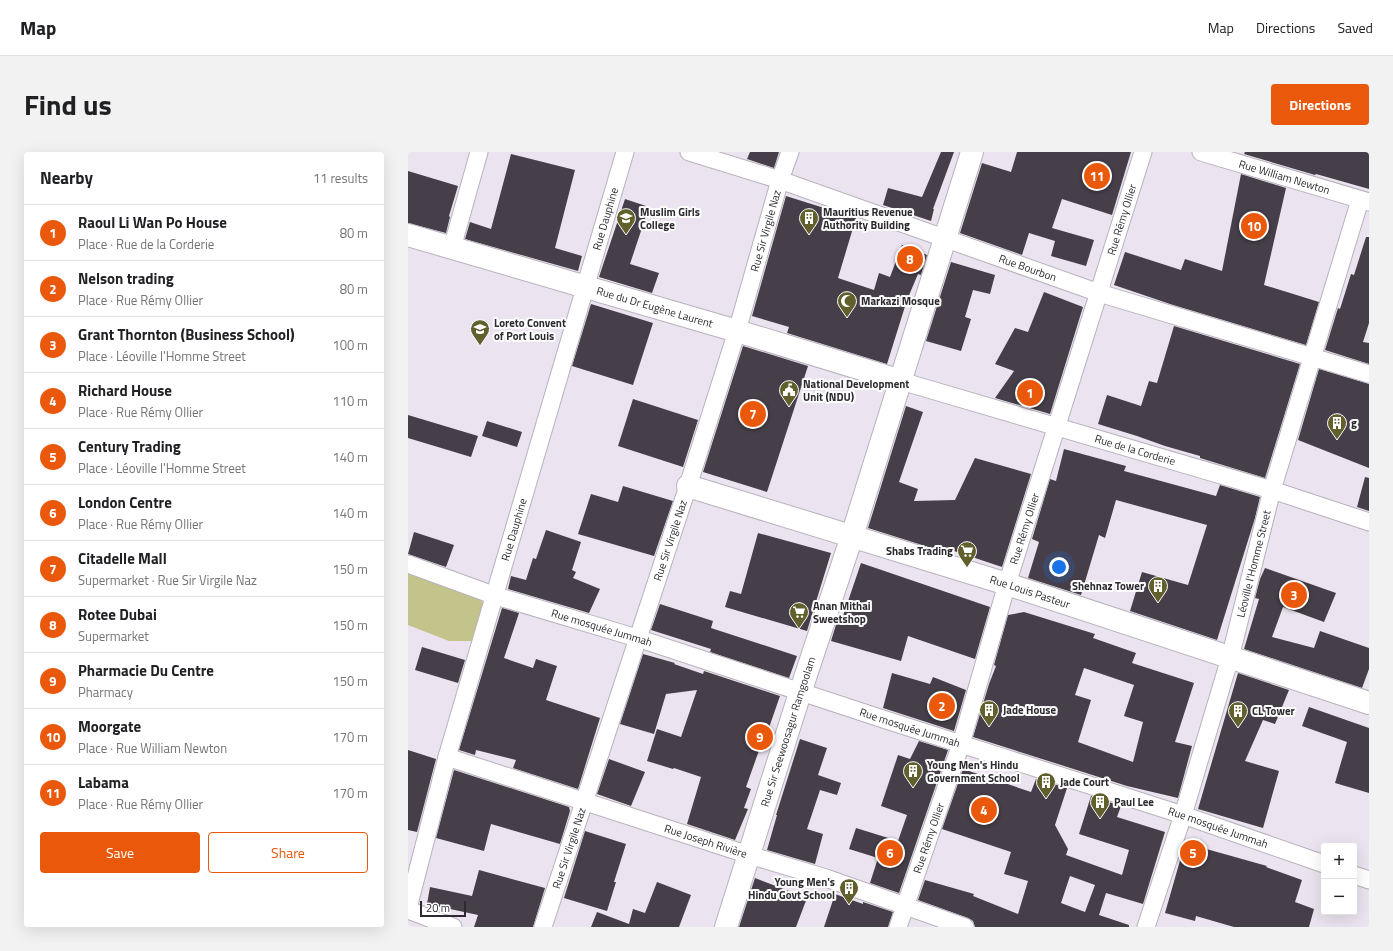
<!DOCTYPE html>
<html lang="en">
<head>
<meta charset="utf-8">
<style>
	:root { --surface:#fff; --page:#f2f2f2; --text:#202124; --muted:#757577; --line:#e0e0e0; --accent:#ea580c }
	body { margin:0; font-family:"Titillium Web",sans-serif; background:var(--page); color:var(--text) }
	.controls { position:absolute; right:12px; bottom:12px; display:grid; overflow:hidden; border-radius:4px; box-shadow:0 4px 16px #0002 }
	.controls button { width:36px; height:36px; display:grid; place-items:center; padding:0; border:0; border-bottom:1px solid var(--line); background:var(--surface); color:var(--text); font:20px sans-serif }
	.scale { position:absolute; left:12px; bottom:10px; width:46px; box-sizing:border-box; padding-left:4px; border:2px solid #2d2a2f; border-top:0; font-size:11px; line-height:14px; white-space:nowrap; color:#2d2a2f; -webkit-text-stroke:3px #fff; paint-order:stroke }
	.you { position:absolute; left:651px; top:415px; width:14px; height:14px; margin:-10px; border:3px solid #fff; border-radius:50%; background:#1a73e8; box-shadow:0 0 0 6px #1a73e833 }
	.badge { display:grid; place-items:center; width:26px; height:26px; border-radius:50%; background:var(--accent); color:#fff; font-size:13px; font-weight:700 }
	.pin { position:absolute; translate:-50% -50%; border:2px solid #fff; box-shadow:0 1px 4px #0006 }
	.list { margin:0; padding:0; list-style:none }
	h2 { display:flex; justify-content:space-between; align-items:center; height:52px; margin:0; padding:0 16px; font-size:17px }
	h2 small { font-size:13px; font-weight:400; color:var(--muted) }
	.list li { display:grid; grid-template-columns:26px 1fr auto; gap:12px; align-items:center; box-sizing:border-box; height:56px; padding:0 16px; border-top:1px solid var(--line) }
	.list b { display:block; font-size:15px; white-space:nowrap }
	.list p { margin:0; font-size:13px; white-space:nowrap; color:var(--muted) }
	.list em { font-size:13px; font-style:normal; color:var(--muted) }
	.actions { display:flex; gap:8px; padding:12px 16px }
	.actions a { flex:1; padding:9px 0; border:1px solid var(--accent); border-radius:4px; text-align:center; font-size:14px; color:var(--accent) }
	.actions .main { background:var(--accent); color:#fff }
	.map { position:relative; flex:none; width:961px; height:775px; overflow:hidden; border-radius:4px }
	header { display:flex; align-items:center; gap:24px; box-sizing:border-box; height:56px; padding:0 20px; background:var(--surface); border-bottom:1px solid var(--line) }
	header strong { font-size:19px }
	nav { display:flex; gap:22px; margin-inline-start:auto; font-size:14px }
	.intro { display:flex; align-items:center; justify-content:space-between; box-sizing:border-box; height:96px; padding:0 24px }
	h1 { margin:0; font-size:28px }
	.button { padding:10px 18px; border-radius:4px; background:var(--accent); color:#fff; font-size:14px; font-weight:700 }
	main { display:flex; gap:24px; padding:0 24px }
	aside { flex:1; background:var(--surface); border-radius:4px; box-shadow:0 4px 16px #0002 }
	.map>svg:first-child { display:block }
	.green { fill:#c3c38c }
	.building { fill:#463f49; fill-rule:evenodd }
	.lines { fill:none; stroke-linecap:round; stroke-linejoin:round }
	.street-casing { stroke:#b9b1bd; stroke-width:19 }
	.secondary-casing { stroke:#b9b1bd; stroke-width:24 }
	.street { stroke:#fff; stroke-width:17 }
	.secondary { stroke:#fff; stroke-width:22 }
	.labels { text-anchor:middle; stroke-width:4; stroke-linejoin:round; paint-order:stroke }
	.street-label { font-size:11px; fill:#2d2a2f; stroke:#fff }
	.poi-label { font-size:11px; font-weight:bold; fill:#2d2a2f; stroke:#fff; text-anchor:start }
</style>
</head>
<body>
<header>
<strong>Map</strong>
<nav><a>Map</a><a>Directions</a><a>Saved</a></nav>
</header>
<div class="intro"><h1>Find us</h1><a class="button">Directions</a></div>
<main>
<aside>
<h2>Nearby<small>11 results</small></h2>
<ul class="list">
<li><span class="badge">1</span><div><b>Raoul Li Wan Po House</b><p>Place · Rue de la Corderie</p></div><em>80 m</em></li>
<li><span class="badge">2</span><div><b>Nelson trading</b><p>Place · Rue Rémy Ollier</p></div><em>80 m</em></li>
<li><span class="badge">3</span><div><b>Grant Thornton (Business School)</b><p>Place · Léoville l'Homme Street</p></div><em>100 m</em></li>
<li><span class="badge">4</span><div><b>Richard House</b><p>Place · Rue Rémy Ollier</p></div><em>110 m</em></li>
<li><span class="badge">5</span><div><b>Century Trading</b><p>Place · Léoville l'Homme Street</p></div><em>140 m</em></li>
<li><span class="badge">6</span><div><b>London Centre</b><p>Place · Rue Rémy Ollier</p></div><em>140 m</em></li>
<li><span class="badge">7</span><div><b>Citadelle Mall</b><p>Supermarket · Rue Sir Virgile Naz</p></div><em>150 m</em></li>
<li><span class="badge">8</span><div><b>Rotee Dubai</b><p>Supermarket</p></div><em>150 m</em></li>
<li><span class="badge">9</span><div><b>Pharmacie Du Centre</b><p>Pharmacy</p></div><em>150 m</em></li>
<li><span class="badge">10</span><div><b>Moorgate</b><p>Place · Rue William Newton</p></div><em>170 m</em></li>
<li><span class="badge">11</span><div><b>Labama</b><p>Place · Rue Rémy Ollier</p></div><em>170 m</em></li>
</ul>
<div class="actions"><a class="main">Save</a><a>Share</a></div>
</aside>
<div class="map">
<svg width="961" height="775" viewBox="0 0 961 775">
	<rect width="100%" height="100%" fill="#ebe3ef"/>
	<!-- green -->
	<path class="green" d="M0 417 64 439 76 452 73 489H41L0 473Z"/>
	<!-- building -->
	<path class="building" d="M342 0H371L366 16 339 7Z
		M533 0H546L525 57H526L523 69 475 53 480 36 514 45Z
		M609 0H723L704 63 654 47 644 76 686 88 678 114 643 104 647 89 621 81 614 103 552 81 574 11 603 20Z
		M837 0H961V37L908 22 907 23 836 2Z
		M103 2 167 18 147 96 174 104 170 119 57 87 62 70 83 77Z
		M0 19 50 34 41 64 42 65 38 81 0 71Z
		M833 22 878 36 856 133 911 150 898 193 762 152 706 133 717 100 773 118 777 107 814 119Z
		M378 44 448 66 430 126 466 138 471 121 482 125 494 93 519 103 513 123 510 122 499 148 479 212 379 181 381 175 344 164Z
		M217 47 241 55 222 112 251 121 244 141 191 125Z
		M958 85H961V171L955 190 961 191V212L917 198 930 156 932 157 943 122 946 123Z
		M543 110 587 123 582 142 565 138 557 165 563 167 553 199 518 189Z
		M636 140 675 155 642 262 587 246 606 219 587 212 607 176 620 180Z
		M183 152 245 171 225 233 164 214Z
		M766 174 892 212 857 326 792 306V304L757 294 729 284 690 272 699 243 733 254 741 229 749 231Z
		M335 194 400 214 359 340 295 320Z
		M911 217 961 232V316L890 288Z
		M225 247 290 268 275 315 210 294Z
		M498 254 515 260 491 330 510 337 506 349 547 348 567 306 623 322 594 415 534 395 533 399 460 376Z
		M0 263 70 284 63 305 0 286Z
		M79 269 114 280 109 295 74 284Z
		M656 297 718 314 716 319 808 344 812 333 852 345 847 366 809 488 722 459 734 420 780 433 799 373 708 348 697 386 691 383 673 443 620 426 631 390 624 387 642 327 648 329Z
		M957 325 961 326V359L949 355Z
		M215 334 265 349 246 404 170 382 183 342 210 350Z
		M138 378 173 390 164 418 168 420 165 426 192 437 181 461 100 437 103 424 118 428 125 406 128 407Z
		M6 380 46 393 38 415 0 402Z
		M350 381 423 401 399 479 317 455 322 439 333 442Z
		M453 411 582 455 567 507 500 484 493 509 423 489 431 463 435 464Z
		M857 416 928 441 916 470 875 455 864 485 906 496 912 479 961 496V517L954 536 836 497 851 447 847 446 852 427Z
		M252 452 305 469 303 476 389 504 381 526 302 500 303 497 243 478Z
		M94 456 111 461 96 506 125 516 128 507 149 514 138 548 192 566 170 637 105 616 108 608 68 598 67 603 51 598Z
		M616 460 687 482 685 486 728 501 724 511 786 531 767 590 784 594 770 646 719 634 565 585 581 532 588 514 586 513 600 463ZM676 516 726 533 716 564 735 570 725 610 670 590 683 548 667 543Z
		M14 495 57 508 50 531 7 518Z
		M235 502 267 511 266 512 295 522 296 519 372 544 356 590H354L338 635 343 637 336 656 340 657 327 688 279 672 293 625 266 616 265 617 239 609 249 577 273 585 289 538 258 542 246 582 212 572Z
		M484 521 522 532 525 525 558 538 546 579 475 556Z
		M830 521 881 538 867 572 855 568 837 609 871 619 855 676 790 657Z
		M901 555 961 576V641L927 631 939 590 894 574Z
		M392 587 419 596 410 623 433 631 429 643 412 638 399 677 415 682 407 712 359 698 369 663H368Z
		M511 589 540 598 491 741 462 731 470 706 441 697 448 676 490 689 499 663 473 654 490 603 502 607Z
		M0 598 28 607 9 680 0 678Z
		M201 607 237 620 223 654 189 642Z
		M555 617 623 640 628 627 659 636 647 673 660 697 658 703 714 723 721 698 671 682 683 644 713 654 709 665 757 680 735 752 698 741 691 763 721 773V775H567L565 769 560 766 510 748 517 728 566 742 565 744 610 762 620 729 596 722 603 700 534 677ZM662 724 687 733 677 760 653 751Z
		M46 618 161 655 162 659 152 692 83 672 76 699 28 686Z
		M177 679 218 692 206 730H208L199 759 156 746Z
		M777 691 859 714 858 715 894 728 887 750 906 757 901 775H826L788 764 787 769 757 761Z
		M71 718 137 736 125 775H66L70 763 19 752 22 735 64 744Z
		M347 726 399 746 388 775H331Z
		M249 730 283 743 271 775H183L189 760 221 772 225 757 237 761Z
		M427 742 455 752V750L485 760 480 775H416Z"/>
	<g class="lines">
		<defs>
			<g id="street">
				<path id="s1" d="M281 0 372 28 691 141 961 222"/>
				<path id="s2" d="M793 0 961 50"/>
				<path d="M44 96 71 0"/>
				<path id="s3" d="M493 229 864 338 961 370"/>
				<path id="s4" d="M0 412 85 443 229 486 478 568 775 663 916 712"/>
				<path id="s5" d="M39 605 341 703 418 726 557 775"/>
				<path d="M946 723 961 728"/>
				<path id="s6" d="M0 756 39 605 217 0"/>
				<path d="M0 758 45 775"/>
				<path id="s7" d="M135 775 280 334 329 179 372 28 382 0"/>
				<path id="s8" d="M490 775 553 592 599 432 735 0"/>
				<path id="s9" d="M738 775 775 663 822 506 864 338 952 48"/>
			</g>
			<g id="secondary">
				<path id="s10" d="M0 83 329 179 493 229"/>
				<path id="s11" d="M280 334 599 432 961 551"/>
				<path id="s12" d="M318 775 392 541 444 384 564 0"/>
			</g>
		</defs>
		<!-- street casing -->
		<use href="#street" class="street-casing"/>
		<!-- secondary casing -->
		<use href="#secondary" class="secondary-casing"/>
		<!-- street -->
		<use href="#street" class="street"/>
		<!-- secondary -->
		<use href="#secondary" class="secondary"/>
	</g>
	<!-- icons -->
	<defs>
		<symbol id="school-pin" viewBox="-11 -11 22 30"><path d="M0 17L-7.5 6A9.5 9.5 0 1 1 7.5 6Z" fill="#61602d" stroke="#fff"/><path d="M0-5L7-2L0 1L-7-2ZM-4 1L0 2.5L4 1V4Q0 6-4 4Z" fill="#fff"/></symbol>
		<symbol id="building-pin" viewBox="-11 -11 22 30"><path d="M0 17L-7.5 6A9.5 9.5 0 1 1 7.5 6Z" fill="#61602d" stroke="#fff"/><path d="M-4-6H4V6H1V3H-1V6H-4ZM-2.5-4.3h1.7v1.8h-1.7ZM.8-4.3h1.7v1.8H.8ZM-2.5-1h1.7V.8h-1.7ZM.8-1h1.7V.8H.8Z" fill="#fff"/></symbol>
		<symbol id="mosque-pin" viewBox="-11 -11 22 30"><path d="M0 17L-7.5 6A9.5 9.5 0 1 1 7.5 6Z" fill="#61602d" stroke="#fff"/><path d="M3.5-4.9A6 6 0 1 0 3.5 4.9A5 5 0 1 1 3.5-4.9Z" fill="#fff"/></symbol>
		<symbol id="civic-pin" viewBox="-11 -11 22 30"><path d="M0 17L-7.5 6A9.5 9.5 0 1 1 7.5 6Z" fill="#61602d" stroke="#fff"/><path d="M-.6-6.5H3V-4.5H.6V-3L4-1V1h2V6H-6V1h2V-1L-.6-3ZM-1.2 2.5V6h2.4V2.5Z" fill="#fff"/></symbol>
		<symbol id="supermarket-pin" viewBox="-11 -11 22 30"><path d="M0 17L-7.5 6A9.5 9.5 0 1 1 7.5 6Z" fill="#61602d" stroke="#fff"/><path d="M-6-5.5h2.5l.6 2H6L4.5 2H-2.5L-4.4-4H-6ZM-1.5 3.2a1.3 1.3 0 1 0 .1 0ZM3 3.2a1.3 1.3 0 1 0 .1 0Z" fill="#fff"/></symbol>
	</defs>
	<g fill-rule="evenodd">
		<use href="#school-pin" x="207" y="55" width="22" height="30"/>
		<use href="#building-pin" x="390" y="55" width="22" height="30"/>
		<use href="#mosque-pin" x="428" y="138" width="22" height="30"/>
		<use href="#school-pin" x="61" y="166" width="22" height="30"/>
		<use href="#civic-pin" x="370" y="227" width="22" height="30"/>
		<use href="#building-pin" x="918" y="260" width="22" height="30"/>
		<use href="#supermarket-pin" x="548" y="388" width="22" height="30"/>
		<use href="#building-pin" x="739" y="423" width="22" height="30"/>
		<use href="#supermarket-pin" x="380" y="449" width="22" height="30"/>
		<use href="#building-pin" x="570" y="547" width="22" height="30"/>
		<use href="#building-pin" x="819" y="548" width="22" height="30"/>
		<use href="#building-pin" x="494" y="608" width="22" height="30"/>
		<use href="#building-pin" x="627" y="619" width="22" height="30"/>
		<use href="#building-pin" x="681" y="639" width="22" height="30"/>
		<use href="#building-pin" x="430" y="725" width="22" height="30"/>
	</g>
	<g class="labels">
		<!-- street labels -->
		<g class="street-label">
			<text dy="4" stroke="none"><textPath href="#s2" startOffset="87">Rue William Newton</textPath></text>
			<text dy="4" stroke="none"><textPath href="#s6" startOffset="717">Rue Dauphine</textPath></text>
			<text dy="4" stroke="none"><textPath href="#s8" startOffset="742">Rue Rémy Ollier</textPath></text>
			<text dy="4" stroke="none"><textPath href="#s7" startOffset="731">Rue Sir Virgile Naz</textPath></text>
			<text dy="4" stroke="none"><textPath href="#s1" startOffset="358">Rue Bourbon</textPath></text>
			<text dy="4" stroke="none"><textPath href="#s10" startOffset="257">Rue du Dr Eugène Laurent</textPath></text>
			<text dy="4" stroke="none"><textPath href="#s3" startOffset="244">Rue de la Corderie</textPath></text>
			<text dy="4" stroke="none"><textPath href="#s8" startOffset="418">Rue Rémy Ollier</textPath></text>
			<text dy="4" stroke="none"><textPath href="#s6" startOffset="393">Rue Dauphine</textPath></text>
			<text dy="4" stroke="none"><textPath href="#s7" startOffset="407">Rue Sir Virgile Naz</textPath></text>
			<text dy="4" stroke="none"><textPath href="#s9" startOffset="379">Léoville l'Homme Street</textPath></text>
			<text dy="4" stroke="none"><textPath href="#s11" startOffset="358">Rue Louis Pasteur</textPath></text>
			<text dy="4" stroke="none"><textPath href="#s4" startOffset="204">Rue mosquée Jummah</textPath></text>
			<text dy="4" stroke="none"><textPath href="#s4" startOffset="528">Rue mosquée Jummah</textPath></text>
			<text dy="4" stroke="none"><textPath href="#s12" startOffset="205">Rue Sir Seewoosagur Ramgoolam</textPath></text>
			<text dy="4" stroke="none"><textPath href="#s4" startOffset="852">Rue mosquée Jummah</textPath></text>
			<text dy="4" stroke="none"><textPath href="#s8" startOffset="94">Rue Rémy Ollier</textPath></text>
			<text dy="4" stroke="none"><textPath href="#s5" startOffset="272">Rue Joseph Rivière</textPath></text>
			<text dy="4" stroke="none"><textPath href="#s7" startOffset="83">Rue Sir Virgile Naz</textPath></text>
		</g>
		<!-- poi labels -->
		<g class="poi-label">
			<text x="232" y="64">Muslim Girls<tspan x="232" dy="13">College</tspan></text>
			<text x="415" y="64">Mauritius Revenue<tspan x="415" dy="13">Authority Building</tspan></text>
			<text x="453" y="153">Markazi Mosque</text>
			<text x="86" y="175">Loreto Convent<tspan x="86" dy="13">of Port Louis</tspan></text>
			<text x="395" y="236">National Development<tspan x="395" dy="13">Unit (NDU)</tspan></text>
			<text x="943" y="275">g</text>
			<text x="545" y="403" text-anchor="end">Shabs Trading</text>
			<text x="736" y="438" text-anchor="end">Shehnaz Tower</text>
			<text x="405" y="458">Anan Mithai<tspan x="405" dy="13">Sweetshop</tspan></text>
			<text x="595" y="562">Jade House</text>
			<text x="844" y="563">CL Tower</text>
			<text x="519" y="617">Young Men's Hindu<tspan x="519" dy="13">Government School</tspan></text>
			<text x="652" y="634">Jade Court</text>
			<text x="706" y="654">Paul Lee</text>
			<text x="427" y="734" text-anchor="end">Young Men's<tspan x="427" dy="13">Hindu Govt School</tspan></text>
		</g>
	</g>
</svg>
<div class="controls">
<button>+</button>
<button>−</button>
</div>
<div class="scale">20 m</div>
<div class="you"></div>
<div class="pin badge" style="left:622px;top:241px">1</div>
<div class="pin badge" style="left:534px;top:554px">2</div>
<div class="pin badge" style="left:886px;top:443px">3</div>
<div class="pin badge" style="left:576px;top:658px">4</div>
<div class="pin badge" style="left:785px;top:701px">5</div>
<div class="pin badge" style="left:482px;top:701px">6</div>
<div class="pin badge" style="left:345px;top:262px">7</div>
<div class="pin badge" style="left:502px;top:107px">8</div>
<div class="pin badge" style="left:352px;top:585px">9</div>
<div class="pin badge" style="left:846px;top:74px">10</div>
<div class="pin badge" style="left:689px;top:24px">11</div>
</div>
</main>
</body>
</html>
